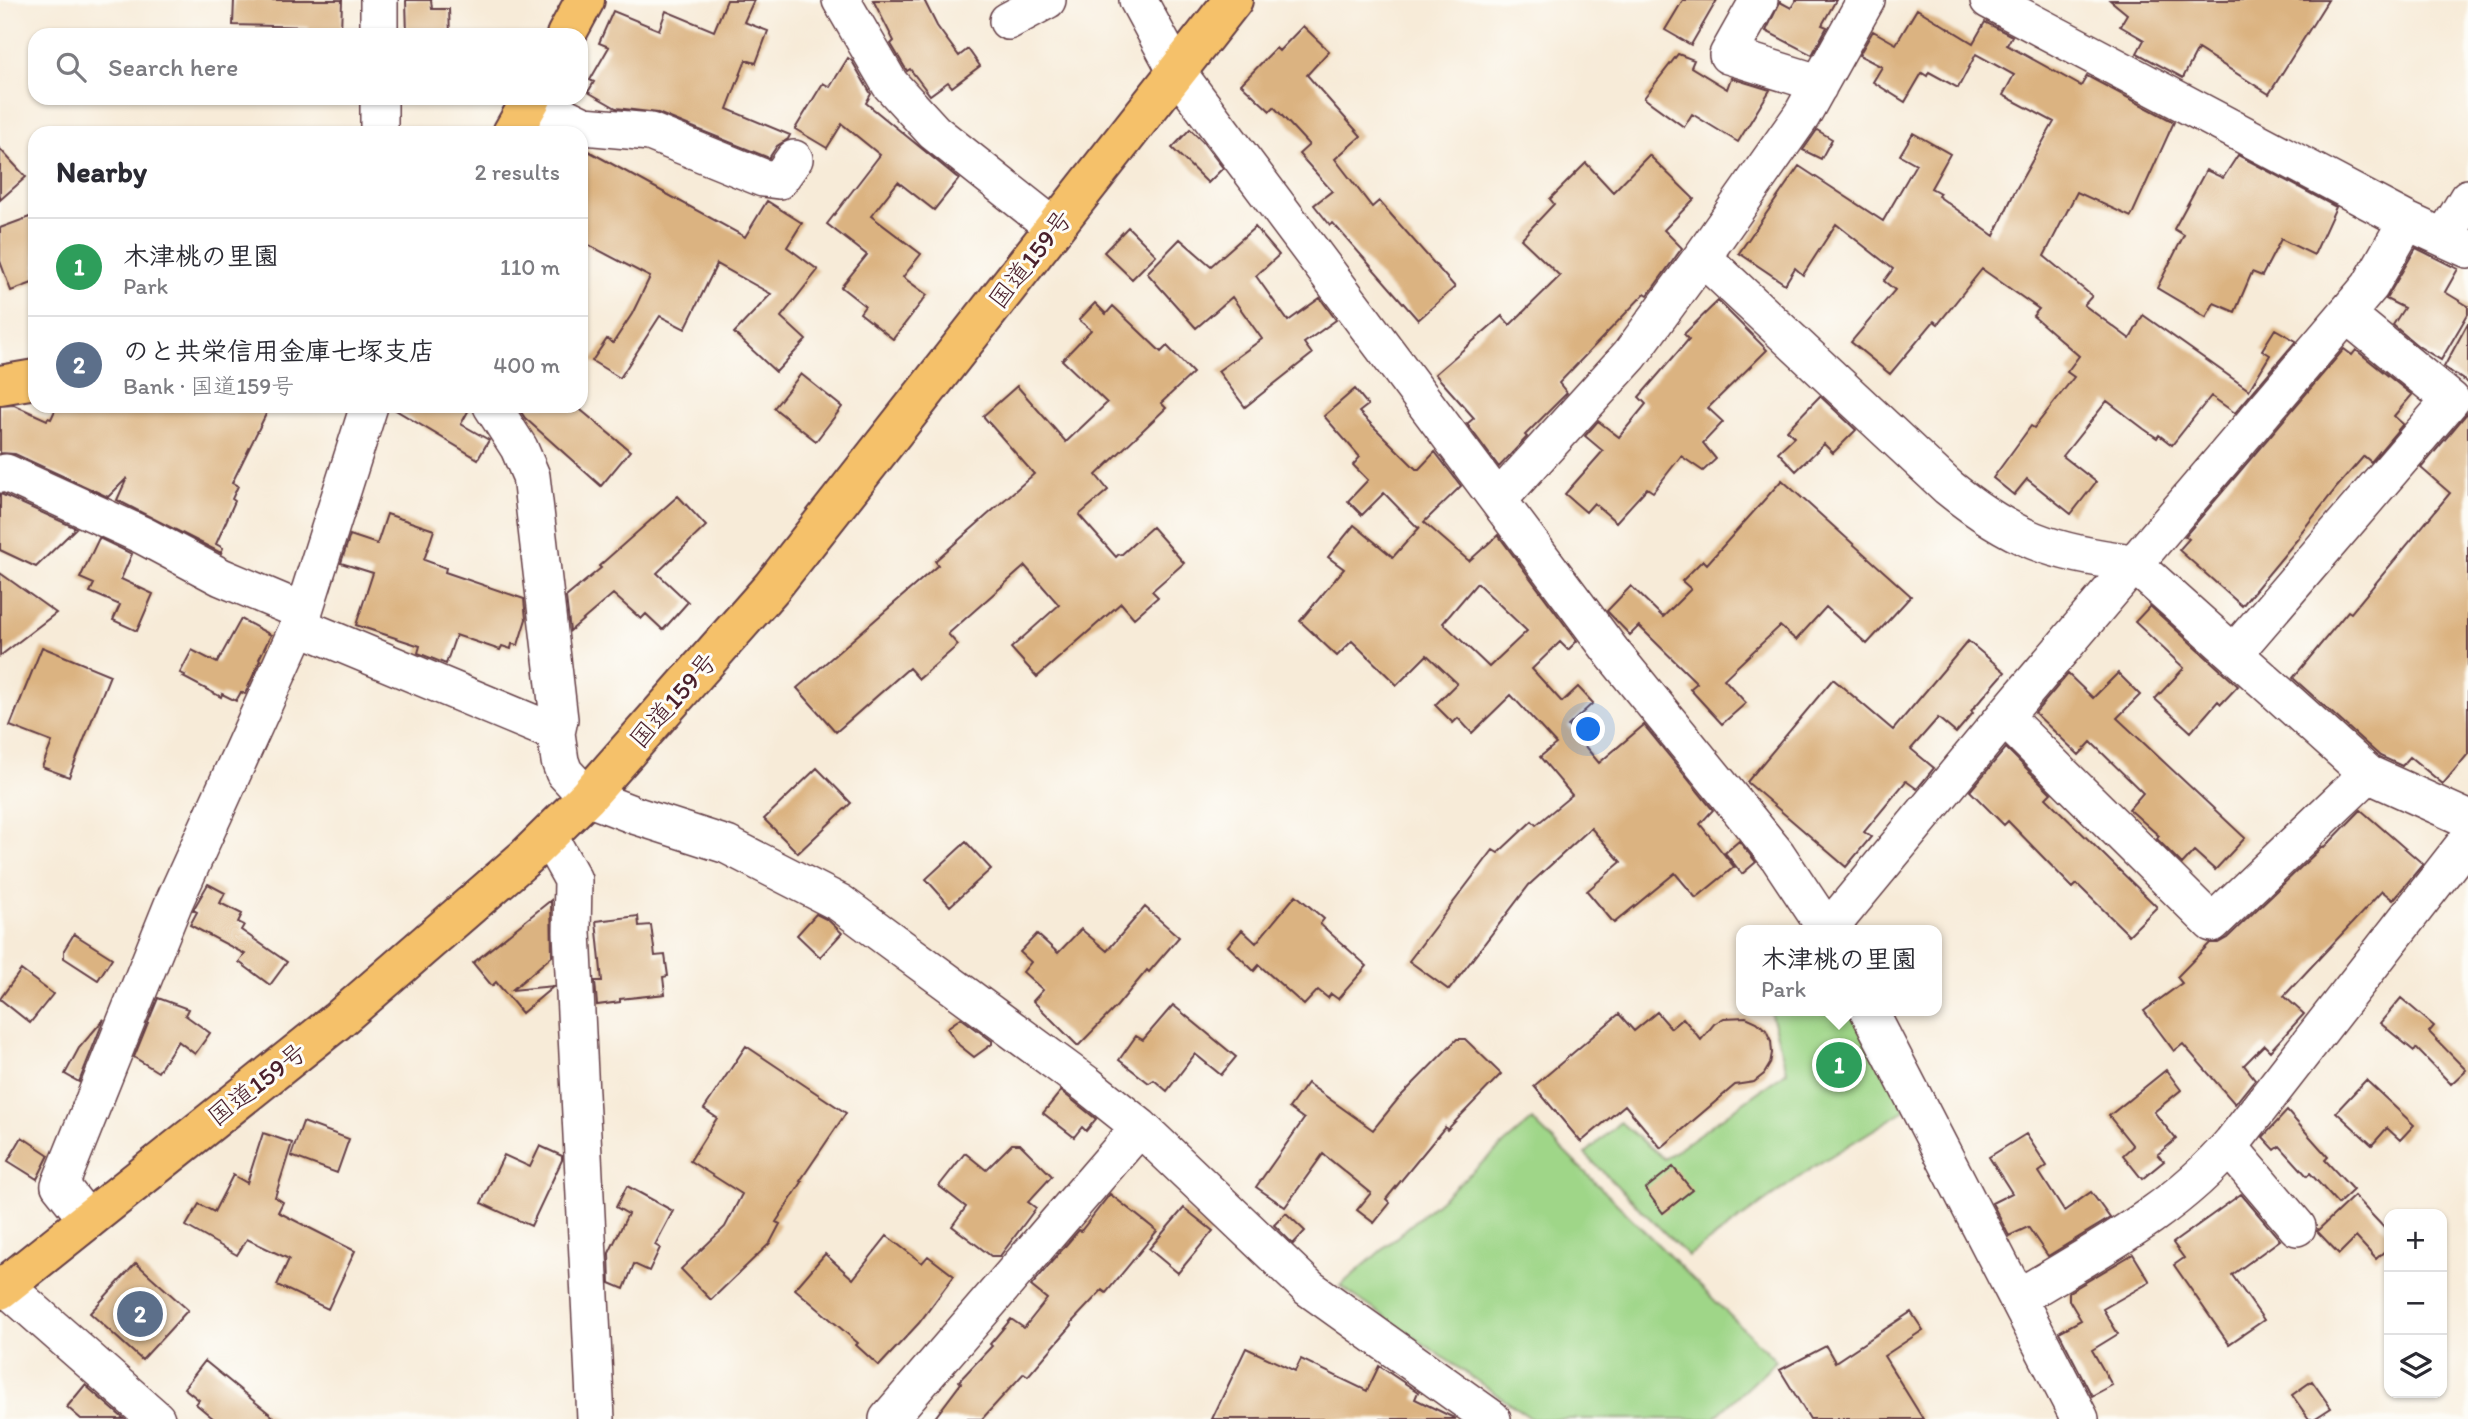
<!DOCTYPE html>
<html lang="en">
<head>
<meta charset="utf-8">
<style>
	:root { --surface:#fff; --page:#f7f7f7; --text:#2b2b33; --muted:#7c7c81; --line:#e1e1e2; --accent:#7c3aed }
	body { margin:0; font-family:Itim,"Klee One",sans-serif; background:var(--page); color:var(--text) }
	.controls { position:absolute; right:21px; bottom:21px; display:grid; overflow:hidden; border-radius:14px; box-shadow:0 2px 5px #0004 }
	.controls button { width:63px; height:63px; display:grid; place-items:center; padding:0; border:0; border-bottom:2px solid var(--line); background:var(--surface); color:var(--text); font:35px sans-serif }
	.you { position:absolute; left:1589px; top:730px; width:24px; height:24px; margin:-18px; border:5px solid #fff; border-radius:50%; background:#1a73e8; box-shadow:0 0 0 10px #1a73e833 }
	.badge { display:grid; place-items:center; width:46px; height:46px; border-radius:50%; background:var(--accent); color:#fff; font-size:23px; font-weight:700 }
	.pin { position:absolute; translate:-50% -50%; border:4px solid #fff; box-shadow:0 2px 7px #0006 }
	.popup { position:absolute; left:1736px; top:925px; width:206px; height:91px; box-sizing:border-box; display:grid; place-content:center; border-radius:14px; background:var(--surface); filter:drop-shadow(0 2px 5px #0005); font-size:23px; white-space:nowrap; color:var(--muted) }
	.popup b { font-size:26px; color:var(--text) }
	.popup::after { content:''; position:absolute; left:50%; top:100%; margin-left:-14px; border:14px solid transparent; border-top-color:var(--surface) }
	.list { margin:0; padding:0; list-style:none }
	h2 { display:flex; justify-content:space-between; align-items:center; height:91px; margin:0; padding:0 28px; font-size:30px }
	h2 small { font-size:23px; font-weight:400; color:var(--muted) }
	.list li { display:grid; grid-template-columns:46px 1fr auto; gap:21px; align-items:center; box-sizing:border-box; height:98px; padding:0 28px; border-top:2px solid var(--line) }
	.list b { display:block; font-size:26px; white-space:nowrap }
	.list p { margin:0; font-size:23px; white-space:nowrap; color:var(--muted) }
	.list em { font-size:23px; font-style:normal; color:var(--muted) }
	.icon { flex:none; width:38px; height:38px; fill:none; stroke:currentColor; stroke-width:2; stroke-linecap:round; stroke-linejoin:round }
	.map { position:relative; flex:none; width:2468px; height:1419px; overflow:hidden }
	.search { position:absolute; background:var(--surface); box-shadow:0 2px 5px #0004; left:28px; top:28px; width:560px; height:77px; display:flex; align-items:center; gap:18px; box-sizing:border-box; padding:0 24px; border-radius:21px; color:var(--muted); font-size:26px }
	.panel { position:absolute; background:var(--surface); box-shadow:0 2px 5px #0004; left:28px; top:126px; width:560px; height:287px; border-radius:21px }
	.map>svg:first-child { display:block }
	.green { fill:#9fd688; stroke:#747a5a; stroke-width:2 }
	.building { fill:#dbb381; fill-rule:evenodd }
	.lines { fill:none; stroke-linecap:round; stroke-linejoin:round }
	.minor-casing { stroke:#643e45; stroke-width:40 }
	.major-casing { stroke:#643e45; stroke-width:42 }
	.highway-casing { stroke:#643e45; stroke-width:42 }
	.minor { stroke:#fff; stroke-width:37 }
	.major { stroke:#f5c16b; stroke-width:38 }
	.highway { stroke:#f5c16b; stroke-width:38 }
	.labels { text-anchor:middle; stroke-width:6; stroke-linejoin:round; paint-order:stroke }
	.street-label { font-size:26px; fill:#4a1f2b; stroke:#fdfcf7 }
</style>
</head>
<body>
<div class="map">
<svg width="2468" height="1419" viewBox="0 0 2468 1419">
	<rect width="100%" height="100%" fill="#fdfcf7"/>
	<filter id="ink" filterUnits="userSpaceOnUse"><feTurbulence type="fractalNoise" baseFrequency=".0143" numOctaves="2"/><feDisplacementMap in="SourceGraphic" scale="14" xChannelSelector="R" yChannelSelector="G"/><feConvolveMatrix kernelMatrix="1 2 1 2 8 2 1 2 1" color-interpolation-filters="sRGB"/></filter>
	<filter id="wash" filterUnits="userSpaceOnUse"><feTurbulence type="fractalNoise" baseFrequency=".00686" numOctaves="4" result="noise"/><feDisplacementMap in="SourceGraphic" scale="28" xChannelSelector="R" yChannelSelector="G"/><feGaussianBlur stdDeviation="1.57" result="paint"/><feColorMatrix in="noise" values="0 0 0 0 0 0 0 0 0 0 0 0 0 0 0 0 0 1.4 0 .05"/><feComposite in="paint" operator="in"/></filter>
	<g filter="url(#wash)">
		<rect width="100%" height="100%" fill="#f7ebd8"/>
		<!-- green -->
		<path class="green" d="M1770 1011H1858L1905 1110 1815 1166 1688 1256 1585 1154 1620 1122 1664 1159 1787 1071Z
			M1532 1120 1776 1361 1713 1419H1532L1340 1286Z"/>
		<g id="blocks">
			<!-- building -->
			<path class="building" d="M234 0H342L341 33 309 32V27L233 25Z
				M406 0H431L432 9H449L450 35H407Z
				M727 0H754L744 22 768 31 756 63 746 60 727 109 790 135 788 139 777 146 769 158 658 113 616 108 588 92 594 82 590 80 609 47 599 43 613 11 659 30 666 11 714 31Z
				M873 0H924L937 26 959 56 968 49 980 66 952 87 948 82 930 95 910 69 907 71 891 44 894 41Z
				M1683 0H1717L1691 45 1665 30Z
				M1796 0H1836L1822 25 1827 27 1812 55 1766 31 1780 2 1791 8Z
				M2110 0H2328L2269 94 2198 49 2183 78 2137 53 2144 40 2120 26 2127 14Z
				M1917 9 1973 43 1985 22 2012 36 2007 45 2081 86 2087 76 2174 122 2131 217 2077 192 2044 256 2092 296 2084 305 2130 339 2143 315 2249 390 2270 355 2262 350 2275 329 2296 341 2235 413 2211 396 2172 445 2159 435 2157 438 2144 429 2107 401 2063 456 2096 482 2071 514 2027 479 2014 495 1993 478 2031 426 2034 428 2074 377 2067 372 2079 356 2033 316 2039 309 1982 269 1938 324 1934 321 1890 374 1851 342 1895 290 1884 281 1893 269 1836 224 1803 275 1795 268 1785 284 1739 253 1799 166 1883 221 1916 164 1900 155 1913 133 1950 154 1931 188 1940 193 1938 196 1994 236 2014 193 2054 122 2003 95 2014 75 1976 54 1958 88 1929 72 1927 76 1922 73 1905 102 1873 82 1882 67 1859 55 1873 31 1896 44Z
				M1303 26 1329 51 1307 75 1361 136 1335 159 1372 207 1379 201 1455 287 1418 320 1333 223 1330 225 1314 205 1332 191 1299 154 1309 145 1274 107 1270 111 1241 84 1276 48 1279 51Z
				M1678 54 1694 60 1691 67 1727 89 1731 78 1770 90 1738 142 1692 114 1684 127 1644 98Z
				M848 58 852 61 871 94 866 103 959 179 934 210 898 182 871 216 921 254 903 277 927 295 893 339 860 313 865 306 841 287 867 255 827 224 880 155 842 124 827 148 795 129 823 83 830 87Z
				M1190 129 1202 141 1223 168 1208 183 1172 148Z
				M1817 130 1832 139 1821 159 1803 150Z
				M581 147 745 237 767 201 802 223 787 247 818 270 781 317 806 340 776 372 734 333 771 294 717 264 685 329 660 316 620 378 592 361 607 339 613 343 632 314 650 277 581 241Z
				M0 149 26 177 0 200Z
				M1649 155 1694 199 1664 230 1682 248 1648 295 1645 293 1559 383 1567 393 1525 435 1527 437 1499 467 1467 424 1474 418 1435 374 1502 316 1510 325 1560 276 1521 239 1554 204 1550 199 1586 163 1613 192Z
				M2238 155 2336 207 2314 255 2281 239 2262 276 2252 272 2235 312 2214 303 2206 317 2157 288 2184 235 2174 229 2206 170 2223 178Z
				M35 215V282L11 291 0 261V228Z
				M1128 227 1156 255 1132 279 1104 252Z
				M1255 227 1279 255 1256 276 1288 321 1320 298 1336 320 1304 343 1312 354 1245 407 1218 371 1262 339 1232 297 1196 328 1147 273 1180 239 1211 266Z
				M2416 248 2458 269 2445 292 2468 306V314L2441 360 2418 346 2393 325 2404 308 2386 299Z
				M1718 301 1767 350 1708 408 1723 422 1703 443 1716 459 1703 471 1681 456 1653 492 1647 488 1616 522 1594 503 1586 512 1565 494 1603 451 1585 436 1598 421 1619 437 1646 404 1639 397 1689 339 1684 334Z
				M1095 303 1106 314 1113 306 1161 352 1167 346 1193 373 1161 403 1166 408 1096 475 1108 490 1079 515 1116 557 1119 554 1121 555 1152 527 1184 563 1152 591 1158 597 1134 618 1121 603 1037 677 1011 648 1059 605 1025 566 948 634 958 645 919 679 909 668 836 732 797 688 938 565 935 561 1034 474 983 416 1017 386 1066 442 1107 403 1062 360 1091 330 1079 320Z
				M2468 323V383L2444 367Z
				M2344 349 2352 355 2356 350 2412 395 2394 416 2403 424 2371 462 2364 456 2337 487 2299 535 2300 536 2242 606 2179 550 2189 539 2185 536Z
				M801 374 842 407 816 441 774 408Z
				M1355 389 1368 405 1359 412 1416 469H1419L1435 452 1461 486 1424 522 1469 561 1498 535 1577 641 1568 650 1560 642 1532 669 1562 702 1578 687 1593 703 1568 726 1599 763 1644 725 1713 810 1700 824 1734 867 1696 898 1675 873 1614 923 1587 891 1621 862 1591 828 1529 885 1449 990 1409 961 1493 850 1498 853 1532 821 1536 825 1572 795 1540 757 1556 744 1511 695 1472 733 1458 718 1453 723 1435 705 1457 683 1427 655 1397 685 1352 641 1337 656 1300 621 1344 569 1328 557 1354 525 1393 557 1420 527 1418 528 1384 493 1362 515 1348 501 1368 480 1353 465 1360 457 1324 416ZM1477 583 1527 631 1489 667 1443 623Z
				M1820 396 1856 430 1833 453 1824 444 1796 471 1778 452 1794 437 1787 430Z
				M14 405 47 420 48 418 51 419 57 406H270L232 483 238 486 232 499 235 501 216 544 223 548 221 553 117 500 127 478 108 497 15 454 0 453V406Z
				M389 406H471L461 424 489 440 478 459Z
				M517 406H576L630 451 601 486 525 418Z
				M2468 412V754L2443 784 2410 757 2402 766 2380 756 2293 678 2348 611 2351 613 2450 493 2421 468Z
				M1782 480 1911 596 1867 644 1826 607 1796 640 1780 626 1724 679 1746 703 1722 724 1690 689 1697 683 1639 626 1630 635 1607 611 1631 586 1663 617 1691 589 1682 581 1703 560 1707 564Z
				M0 494 3 495 76 528 36 567 0 550Z
				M678 496 706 526 657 573 688 602 663 630 646 614 641 619 613 594 570 631 566 597 601 568 599 566Z
				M387 514 434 530 424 560 446 568 445 572 524 599 526 619 518 645 512 644 511 649 502 646 500 650 456 635 446 664 418 653 420 646 356 625 373 573 341 563 350 535 377 544Z
				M99 538 132 554 121 579 153 594 137 631 113 620 120 605 90 592 94 584 80 578Z
				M0 573 56 613 0 656Z
				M2150 606 2238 686 2221 704 2218 701 2191 732 2155 699 2184 668 2135 622Z
				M241 619 271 635 259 659 260 660 245 694 241 692 236 701 222 694 221 697 183 677 185 675 180 673 192 650 217 663Z
				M1968 641 2005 672 1971 711 1973 713 1956 733 1938 718 1911 749 1934 768 1917 789 1906 781 1864 832 1871 837 1846 867 1747 782 1833 679 1893 730Z
				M42 647 110 675 69 777 42 767 52 742 10 726Z
				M2118 673 2140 695 2117 718 2245 838 2215 870 2194 851 2182 864 2157 839 2159 836 2129 809 2143 793 2091 742 2079 755 2035 713 2068 674 2093 698Z
				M2006 748 2051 793 2046 798 2157 907 2129 935 2077 884 2073 888 2008 821 2004 825 1970 791Z
				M817 768 851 803 798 853 764 819Z
				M2361 810 2423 864 2393 900 2382 891 2284 996 2304 1014 2270 1051 2264 1045 2244 1065 2255 1079 2235 1104 2183 1044 2174 1051 2144 1011 2182 983 2177 977 2210 943H2218L2227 938 2322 847 2324 848Z
				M1739 841 1756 862 1742 874 1725 853Z
				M966 842 991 869 950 906 926 879Z
				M208 884 225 893 220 903 242 914 238 922 244 925 241 930 287 962 270 985 239 962 245 954 190 925 197 912 193 910Z
				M1296 895 1324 919 1320 924 1367 966 1338 999 1331 994 1328 998 1318 990 1304 1005 1259 965 1254 971 1228 946 1242 930 1256 943Z
				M551 900 552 956 512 990 554 986 522 1013 496 982 492 986 473 963Z
				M1145 907 1179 937 1149 972 1147 970 1117 1006 1078 1046 1033 1001 1043 990 1023 972 1031 962 1020 952 1037 934 1058 953 1081 929 1107 951Z
				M816 914 828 920 842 933 820 957 797 935Z
				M638 916 639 926 651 925 655 956 665 955 668 976 663 977 665 994 620 999V1002L597 1005 595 981H602L596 921Z
				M74 934 112 958 98 980 64 958V950Z
				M21 970 53 994 30 1023 0 999Z
				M158 998 188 1009 185 1015 210 1033 195 1054 178 1041 158 1072 134 1057Z
				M2401 998 2434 1026 2429 1032 2466 1070 2451 1084 2416 1048 2414 1051 2380 1023Z
				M1173 1005 1236 1057 1221 1075 1195 1054 1167 1091 1154 1080 1149 1083 1119 1060 1136 1036 1143 1040Z
				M1657 1012 1671 1028 1683 1018 1701 1040 1714 1024 1724 1018 1746 1017 1757 1022 1766 1030 1771 1041 1772 1053 1770 1064 1764 1074 1754 1082 1735 1085 1661 1148 1625 1105 1581 1142 1534 1086 1619 1014 1634 1031Z
				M961 1018 992 1041V1044L974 1057 959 1045 947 1028Z
				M104 1019 79 1082 65 1074 79 1048Z
				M1457 1039H1465L1501 1074 1447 1130 1445 1127 1386 1199 1390 1203 1374 1223 1357 1210 1371 1193 1323 1154 1285 1207 1256 1187 1304 1119 1289 1108 1307 1083 1373 1130 1398 1099Z
				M746 1046 846 1113 800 1181 802 1182 776 1222 780 1224 770 1243 711 1300 681 1269 725 1227 742 1194 690 1161 717 1118 704 1109Z
				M2166 1070 2181 1090 2154 1112 2176 1139 2158 1154 2164 1161 2142 1179 2123 1155 2133 1146 2109 1116Z
				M2366 1080 2414 1125 2400 1140 2387 1128 2372 1145 2336 1112Z
				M1061 1091 1096 1119 1086 1131 1082 1127 1074 1137 1043 1113Z
				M2287 1111 2328 1157 2325 1160 2353 1190 2338 1204 2310 1173 2307 1176 2280 1146 2275 1150 2263 1137Z
				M303 1122 349 1139 337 1173 291 1156Z
				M263 1133 292 1143 275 1197 283 1202 278 1212 355 1251 328 1309 277 1285 289 1259 247 1239 237 1255 186 1226 199 1204 214 1212 233 1175 247 1183Z
				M2026 1134 2047 1166 2039 1172 2064 1211 2091 1192 2110 1218 2048 1256 2028 1227 2009 1236 1992 1203 2012 1193 1989 1157Z
				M22 1137 49 1155 37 1179 8 1161Z
				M1012 1144H1020L1052 1176 1028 1202 1036 1208 1000 1256H991L952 1226 966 1207 939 1186 965 1153 986 1170Z
				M540 1146 562 1156V1160L531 1226 481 1203 504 1155 530 1167Z
				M1673 1167 1692 1190 1663 1213 1645 1189Z
				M627 1186 673 1211 655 1245 660 1248 649 1271 634 1264 624 1289 610 1283 609 1253 628 1214 616 1207Z
				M1110 1194 1157 1231 1106 1293 1102 1290 1071 1323 1072 1325 1028 1376 1024 1373 982 1419H934L961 1383 959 1381 992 1346 990 1344 1011 1319 1024 1328 1047 1299 1031 1286 1079 1230 1081 1231Z
				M2241 1194 2280 1240 2232 1275 2264 1320 2229 1344 2174 1265 2184 1258 2173 1243Z
				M2354 1196 2389 1233V1247L2376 1259 2356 1237 2339 1254 2317 1231Z
				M1184 1208 1213 1231 1178 1273 1149 1249Z
				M1286 1213 1305 1231 1293 1244 1274 1225Z
				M887 1236 922 1263 928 1256 954 1276 919 1323 879 1366 856 1345 858 1343 795 1289 825 1254 853 1279Z
				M2133 1254 2150 1282 2103 1309 2118 1334 2092 1350 2112 1385 2092 1396 2059 1332 2081 1320 2069 1300V1292Z
				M136 1263 188 1310 142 1360 90 1313Z
				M1911 1312 1923 1330 1884 1356 1923 1419H1810L1780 1370 1826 1346 1835 1362Z
				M1246 1348 1295 1371 1301 1359 1367 1391 1379 1366 1418 1392 1415 1399 1456 1419H1212Z
				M205 1361 276 1419H214L196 1404 199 1400 184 1388Z
				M2312 1381 2331 1408 2314 1419H2309L2292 1395Z
				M85 1385 124 1419H81L67 1407Z"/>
		</g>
	</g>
	<g filter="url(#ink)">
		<use href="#blocks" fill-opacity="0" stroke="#643e45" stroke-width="2"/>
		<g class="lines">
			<defs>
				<path id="minor" d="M379 0V35
					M841 0 890 84 934 132 1055 228
					M1138 0 1177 72 1614 655 1777 855 1827 930
					M1759 0 1728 55 1805 79 1818 87
					M1989 0 2407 221 2468 249
					M1008 21 1047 0
					M379 98V133
					M531 100 584 126 650 132 763 178 779 180 794 159
					M2444 238 2468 198
					M1702 257 1948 487C2012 539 2052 553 2133 563L2368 774 2468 819
					M492 406 519 448 531 476 559 719 556 733 560 761 564 772 587 797 637 816 727 845 840 903 1086 1084 1140 1127 1309 1288 1492 1419
					M0 474 6 473 144 536 221 577 304 612
					M1498 500 1630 355 1702 257 1802 115 1866 0
					M299 626 556 733
					M2234 653 2451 400 2346 314
					M2004 717 2212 923 2368 774
					M549 837 573 880 572 932 596 1419
					M1828 930 2004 717 2370 286 2407 221
					M1869 1011 2080 1419
					M2229 1147 2297 1227
					M88 1220 60 1185 174 902 299 626 369 406
					M5 1286 156 1419
					M2018 1298C2093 1252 2174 1212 2232 1143L2468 840
					M888 1419 1140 1127"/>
				<path id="major" d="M566 35 585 0
					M512 133 532 98
					M0 385 35 379"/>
				<path id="highway" d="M0 1290 337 1021 526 857 587 797 772 587 1233 0"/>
			</defs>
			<!-- minor casing -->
			<use href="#minor" class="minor-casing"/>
			<!-- major casing -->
			<use href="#major" class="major-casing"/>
			<!-- highway casing -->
			<use href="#highway" class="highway-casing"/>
			<!-- minor -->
			<use href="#minor" class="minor"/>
			<!-- major -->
			<use href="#major" class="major"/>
			<!-- highway -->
			<use href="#highway" class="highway"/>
		</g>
	</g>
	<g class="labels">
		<!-- street labels -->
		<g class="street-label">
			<text transform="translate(1030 259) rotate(-52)" y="9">国道159号</text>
			<text transform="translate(673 700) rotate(-49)" y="9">国道159号</text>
			<text transform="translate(257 1084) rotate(-38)" y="9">国道159号</text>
		</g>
	</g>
</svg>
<div class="controls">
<button>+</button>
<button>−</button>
<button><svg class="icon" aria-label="layers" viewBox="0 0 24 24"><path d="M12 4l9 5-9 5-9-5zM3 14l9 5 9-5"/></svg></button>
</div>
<div class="you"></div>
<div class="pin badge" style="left:1839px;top:1065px;background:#2e9e5b">1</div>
<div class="popup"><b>木津桃の里園</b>Park</div>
<div class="pin badge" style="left:140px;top:1314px;background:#5c6f8a">2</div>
<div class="search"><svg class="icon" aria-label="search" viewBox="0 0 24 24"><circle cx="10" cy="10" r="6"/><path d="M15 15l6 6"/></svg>Search here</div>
<section class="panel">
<h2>Nearby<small>2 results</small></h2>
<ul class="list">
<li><span class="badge" style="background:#2e9e5b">1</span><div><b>木津桃の里園</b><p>Park</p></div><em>110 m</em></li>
<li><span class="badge" style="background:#5c6f8a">2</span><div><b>のと共栄信用金庫七塚支店</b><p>Bank · 国道159号</p></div><em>400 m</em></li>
</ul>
</section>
</div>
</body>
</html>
